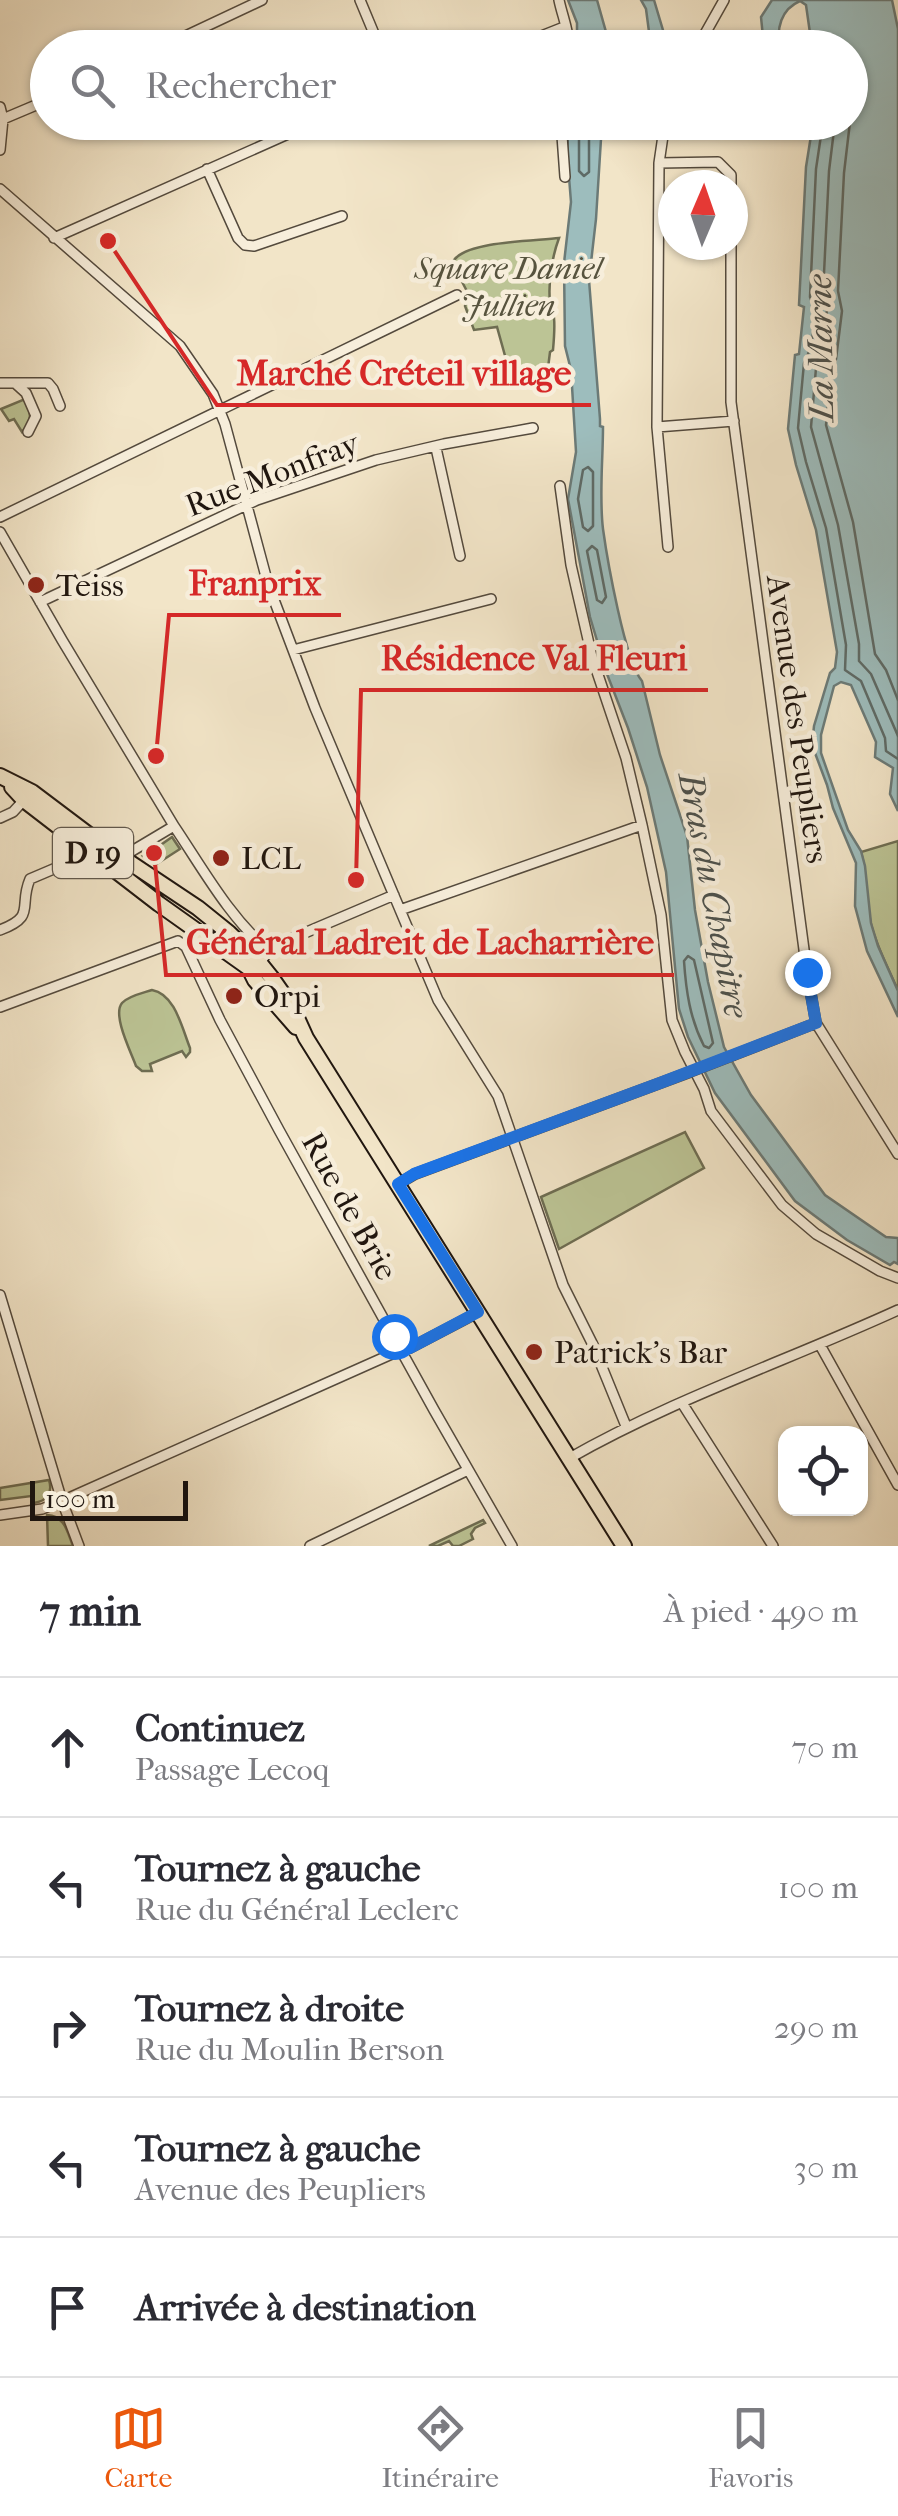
<!DOCTYPE html>
<html lang="fr">
<head>
<meta charset="utf-8">
<style>
	:root { --surface:#fff; --page:#f2f2f3; --text:#2b2b33; --muted:#7c7c81; --line:#e1e1e2; --accent:#ea580c }
	body { margin:0; font-family:"IM FELL French Canon",serif; background:var(--page); color:var(--text) }
	.controls { position:absolute; right:30px; bottom:30px; display:grid; overflow:hidden; border-radius:20px; box-shadow:0 2px 8px #0004 }
	.controls button { width:90px; height:90px; display:grid; place-items:center; padding:0; border:0; border-bottom:2px solid var(--line); background:var(--surface); color:var(--text); font:50px sans-serif }
	.compass { position:absolute; left:658px; top:170px; width:90px; height:90px; border-radius:50%; background:var(--surface); box-shadow:0 2px 8px #0004; rotate:2deg }
	.scale { position:absolute; left:30px; bottom:25px; width:158px; box-sizing:border-box; padding-left:10px; border:5px solid #20160f; border-top:0; font-size:28px; line-height:35px; white-space:nowrap; color:#20160f; -webkit-text-stroke:8px #f7eedb; paint-order:stroke }
	.stop { position:absolute; width:30px; height:30px; margin:-22px; border:8px solid #1a73e8; border-radius:50%; background:#fff }
	.stop.end { background:#1a73e8; border-color:#fff; box-shadow:0 2px 10px #0008 }
	.list { margin:0; padding:0; list-style:none }
	h2 { display:flex; justify-content:space-between; align-items:center; height:130px; margin:0; padding:0 40px; font-size:42px }
	h2 small { font-size:32px; font-weight:400; color:var(--muted) }
	.list li { display:grid; grid-template-columns:65px 1fr auto; gap:30px; align-items:center; box-sizing:border-box; height:140px; padding:0 40px; border-top:2px solid var(--line) }
	.list b { display:block; font-size:38px; white-space:nowrap }
	.list p { margin:0; font-size:32px; white-space:nowrap; color:var(--muted) }
	.list em { font-size:32px; font-style:normal; color:var(--muted) }
	.icon { flex:none; width:55px; height:55px; fill:none; stroke:currentColor; stroke-width:2; stroke-linecap:round; stroke-linejoin:round }
	.map { position:relative; flex:none; width:898px; height:1546px; overflow:hidden }
	.search { position:absolute; background:var(--surface); box-shadow:0 2px 8px #0004; left:30px; right:30px; top:30px; height:110px; display:flex; align-items:center; gap:25px; box-sizing:border-box; padding:0 35px; border-radius:55px; color:var(--muted); font-size:38px }
	.sheet { height:830px; background:var(--surface) }
	nav { display:flex; justify-content:space-around; align-items:center; box-sizing:border-box; height:140px; border-top:2px solid var(--line); background:var(--surface); font-size:28px; color:var(--muted) }
	nav a { display:grid; justify-items:center; gap:5px }
	nav .on { color:var(--accent) }
	.map>svg:first-child { display:block }
	.green { fill:#bcc495; stroke:#6e6d52; stroke-width:2.5 }
	.water { fill:#9dbdbd; stroke:#6b7a77; stroke-width:2.5 }
	.lines { fill:none; stroke-linecap:round; stroke-linejoin:round }
	.shore { stroke:#5e6a66; stroke-width:2.5 }
	.minor-casing { stroke:#544a3d; stroke-width:12 }
	.primary-casing { stroke:#20160f; stroke-width:18 }
	.minor { stroke:#f7eedb; stroke-width:9 }
	.primary { stroke:#f2e5c8; stroke-width:14 }
	.minor-bridge-casing { stroke:#544a3d; stroke-width:12; stroke-linecap:butt }
	.minor-bridge { stroke:#f7eedb; stroke-width:9 }
	.route { stroke:#1a73e8; stroke-width:12 }
	.poi-dot { fill:#8f2418; stroke:#f7eedb; stroke-width:4 }
	.labels { text-anchor:middle; stroke-width:9; stroke-linejoin:round; paint-order:stroke }
	.shield { fill:#f7eedb; stroke:#60574c; stroke-width:2.5 }
	.shield-label { font-size:30px; font-weight:bold; fill:#20160f }
	.park-label { font-size:32px; font-style:italic; fill:#57533e; stroke:#f7eedb }
	.street-label { font-size:32px; fill:#20160f; stroke:#f7eedb }
	.poi-label { font-size:32px; fill:#20160f; stroke:#f7eedb; text-anchor:start }
	.water-label { font-size:35px; font-style:italic; fill:#4c504c; stroke:#f7eedb }
	.leader { fill:none; stroke:#d62828; stroke-width:4 }
	.callout-dot { fill:#d62828; stroke:#f7eedb; stroke-width:4 }
	.callout-label { font-size:35px; text-anchor:middle; font-weight:bold; fill:#d62828; stroke:#f7eedb; stroke-width:9; stroke-linejoin:round; paint-order:stroke }
</style>
</head>
<body>
<div class="map">
<svg width="898" height="1546" viewBox="0 0 898 1546">
	<rect width="100%" height="100%" fill="#f2e5c8"/>
	<filter id="stains"><feTurbulence type="fractalNoise" baseFrequency=".002" numOctaves="4"/><feColorMatrix values="0 0 0 0 .2 0 0 0 0 .09 0 0 0 0 .02 0 0 0 .5 -.17"/></filter>
	<radialGradient id="worn" r=".72"><stop offset=".6" stop-color="#630" stop-opacity="0"/><stop offset="1" stop-color="#630" stop-opacity=".3"/></radialGradient>
	<!-- green -->
	<path class="green" d="M559 238C552 257 548 282 550 303 550 308 554 313 554 318 555 328 554 339 553 350L550 352 548 368 509 370 497 327 474 330 465 306 469 295 459 276 452 277C452 272 452 264 454 260 468 241 535 241 559 238Z
		M25 399C31 412 33 421 22 432L14 419 9 421 1 409Z
		M172 837 180 849 155 865 143 856 149 853 154 858 159 853 155 849Z
		M898 841V991C889 969 877 948 871 924 865 900 868 876 861 852Z
		M152 990C175 994 182 1028 190 1048V1052L186 1057 182 1051 150 1064 152 1071H142L136 1066C131 1052 112 1015 122 1003 128 996 143 993 152 990Z
		M685 1132 704 1168 559 1249 541 1197Z
		M49 1480C53 1493 47 1501 34 1503L31 1496 0 1500V1488Z
		M47 1515C65 1516 67 1531 73 1546H48Z
		M483 1520 485 1523 475 1528 471 1534 473 1539 459 1546H453L449 1541 438 1546H429Z"/>
	<!-- water -->
	<path class="water" d="M568 0H597L606 32V47H577V23Z
		M641 0H654L668 47H651L646 9Z
		M772 0H892L898 29V811L890 794 893 768 875 757 876 742 851 685 841 682 834 686 821 735V753L848 830 861 851 865 866 871 923 878 946 898 991V1017L867 951 855 906 856 863 833 808 827 785 812 745 814 726 830 673 835 668 837 652 816 530 796 465 788 429 795 355 799 354 804 307 799 305 806 167 813 123 850 122V48L812 47 806 5 800 1C781 9 776 29 780 47H764L761 17Z
		M569 123H602L596 219 589 280 600 419V426L603 427C603 460 599 496 603 529 607 558 625 662 642 681L660 755 687 836 695 910 708 982 724 1047 751 1095 825 1195 886 1237 898 1238V1264L894 1262 890 1265 847 1240 795 1201 715 1093 688 1037 679 1009 666 872 647 787 628 728 607 674 590 617 568 499 576 452 571 370 565 346 564 263 571 202 567 152Z"/>
	<g class="lines">
		<!-- shore -->
		<path class="shore" d="M579 122V171L584 176 589 172V134L592 122
			M823 122 816 169 810 297C818 314 813 347 804 363L798 428 806 462 826 528 846 645 845 670 861 681 885 738 886 751 898 759
			M835 122 829 171 823 294 827 310 821 356 816 368 811 427 838 525 859 644V661L871 674 898 736
			M850 122 844 173 838 291 842 311 836 359 831 373 826 425 853 522 875 654 886 670 898 700
			M588 467 593 472V526L588 531 583 527 578 499 583 470Z
			M592 546 597 550 606 597 602 603 597 600 587 551Z
			M688 956 694 960 713 1043 709 1048 704 1046C690 1019 686 991 684 961Z"/>
		<defs>
			<path id="minor" d="M360 0 380 48
				M559 0C562 15 570 34 569 48
				M160 48 262 0
				M511 48 564 27
				M697 48 724 0
				M0 107 3 119 0 150
				M3 119 48 100
				M561 122 565 177
				M665 122 659 163 657 427 668 547
				M659 163 718 162 731 175V185
				M207 169 238 238 245 245 254 246 342 216
				M0 189 180 346 213 394 225 424 268 584 315 708 438 1000 498 1096 563 1285 593 1345 626 1426
				M54 238 315 122
				M731 245V402L807 972 816 1023 898 1154
				M0 383H48L53 389 60 406
				M16 384 26 393 36 416 28 432
				M657 427 734 421
				M436 448 460 556
				M560 486 571 565 592 657 626 758 642 825 661 915 672 1020 685 1052 704 1089 711 1111 782 1205 816 1234 880 1271 898 1278
				M0 517 457 295
				M0 532 62 640 174 826
				M40 602 257 500 376 460 444 444 533 428
				M293 650 491 599
				M0 818 13 812 24 800
				M122 857 174 826C203 869 229 917 269 951
				M400 910 642 825
				M0 930C37 916 18 907 30 879L77 859 87 848
				M178 941 186 947 220 1020 279 1130 434 1410 512 1546
				M256 966 274 946 394 895
				M0 1007 178 941
				M734 1055 816 1023
				M398 1184 415 1174 690 1072
				M0 1295 62 1501 79 1546
				M820 1345 898 1485
				M682 1403 773 1546
				M568 1459C673 1399 789 1360 898 1310
				M0 1515 42 1509 62 1501 394 1353 410 1348 479 1312
				M310 1546 468 1470"/>
			<path id="primary" d="M0 776 32 792 93 838 198 908 229 933 259 962 271 977 292 1007 306 1038 624 1546
				M12 787 24 800 159 904 249 968 255 980 296 1027"/>
		</defs>
		<!-- minor casing -->
		<use href="#minor" class="minor-casing"/>
		<!-- primary casing -->
		<use href="#primary" class="primary-casing"/>
		<!-- minor -->
		<use href="#minor" class="minor"/>
		<!-- primary -->
		<use href="#primary" class="primary"/>
		<defs>
			<path id="minor-bridge" d="M690 1072 734 1055"/>
		</defs>
		<!-- minor-bridge casing -->
		<use href="#minor-bridge" class="minor-bridge-casing"/>
		<!-- minor-bridge -->
		<use href="#minor-bridge" class="minor-bridge"/>
	</g>
	<g class="lines">
		<!-- route -->
		<path class="route" d="M394 1336 401 1350 410 1348 478 1312 398 1184 414 1174 660 1083 816 1023 807 972"/>
	</g>
	<!-- markers -->
	<g class="poi-dot">
		<circle cx="36" cy="585" r="10"/>
		<circle cx="221" cy="858" r="10"/>
		<circle cx="234" cy="996" r="10"/>
		<circle cx="534" cy="1352" r="10"/>
	</g>
	<g class="labels">
		<!-- shield labels -->
		<rect class="shield" x="53" y="828" width="80" height="50" rx="8"/>
		<g class="shield-label">
			<text x="93" y="863">D 19</text>
		</g>
		<!-- park labels -->
		<g class="park-label">
			<text x="508" y="279">Square Daniel<tspan x="508" dy="37">Jullien</tspan></text>
		</g>
		<!-- street labels -->
		<g class="street-label">
			<text transform="translate(272 474) rotate(-21)" y="11">Rue Monfray</text>
			<text transform="translate(798 719) rotate(82)" y="11">Avenue des Peupliers</text>
			<text transform="translate(350 1206) rotate(61)" y="11">Rue de Brie</text>
		</g>
		<!-- poi labels -->
		<g class="poi-label">
			<text x="56" y="596">Teiss</text>
			<text x="241" y="869">LCL</text>
			<text x="254" y="1007">Orpi</text>
			<text x="554" y="1363">Patrick's Bar</text>
		</g>
		<!-- water labels -->
		<g class="water-label">
			<text transform="translate(820 348) rotate(-91)" y="12">La Marne</text>
			<text transform="translate(714 895) rotate(79)" y="12">Bras du Chapitre</text>
		</g>
	</g>
	<!-- callouts -->
	<path class="leader" d="M108 241L217 405H591M156 756L169 615H341M356 880L361 690H708M154 853L166 975H674"/>
	<g class="callout-dot">
		<circle cx="108" cy="241" r="10"/>
		<circle cx="156" cy="756" r="10"/>
		<circle cx="356" cy="880" r="10"/>
		<circle cx="154" cy="853" r="10"/>
	</g>
	<g class="callout-label">
		<text x="404" y="385">Marché Créteil village</text>
		<text x="255" y="595">Franprix</text>
		<text x="534" y="670">Résidence Val Fleuri</text>
		<text x="420" y="954">Général Ladreit de Lacharrière</text>
	</g>
	<rect width="100%" height="100%" filter="url(#stains)"/>
	<rect width="100%" height="100%" fill="url(#worn)"/>
</svg>
<div class="controls">
<button><svg class="icon" aria-label="locate" viewBox="0 0 24 24"><circle cx="12" cy="12" r="6"/><path d="M12 2v4M12 18v4M2 12h4M18 12h4"/></svg></button>
</div>
<svg class="compass" viewBox="-18 -18 36 36"><path d="M0-13l5 13h-10z" fill="#e53935"/><path d="M0 13l5-13h-10z" fill="#7c7c81"/></svg>
<div class="scale">100 m</div>
<div class="stop" style="left:394px;top:1336px"></div>
<div class="stop end" style="left:807px;top:972px"></div>
<div class="search"><svg class="icon" aria-label="search" viewBox="0 0 24 24"><circle cx="10" cy="10" r="6"/><path d="M15 15l6 6"/></svg>Rechercher</div>
</div>
<section class="sheet">
<h2>7 min<small>À pied · 490 m</small></h2>
<ul class="list">
<li><svg class="icon" aria-label="ahead" viewBox="0 0 24 24"><path d="M12 20V5M6 11l6-6 6 6"/></svg><div><b>Continuez</b><p>Passage Lecoq</p></div><em>70 m</em></li>
<li><svg class="icon" aria-label="left" viewBox="0 0 24 24"><path d="M17 20v-9H6M10 6l-5 5 5 5"/></svg><div><b>Tournez à gauche</b><p>Rue du Général Leclerc</p></div><em>100 m</em></li>
<li><svg class="icon" aria-label="right" viewBox="0 0 24 24"><path d="M7 20v-9h11M14 6l5 5-5 5"/></svg><div><b>Tournez à droite</b><p>Rue du Moulin Berson</p></div><em>290 m</em></li>
<li><svg class="icon" aria-label="left" viewBox="0 0 24 24"><path d="M17 20v-9H6M10 6l-5 5 5 5"/></svg><div><b>Tournez à gauche</b><p>Avenue des Peupliers</p></div><em>30 m</em></li>
<li><svg class="icon" aria-label="arrive" viewBox="0 0 24 24"><path d="M6 21V4h12l-3 4 3 4H6"/></svg><div><b>Arrivée à destination</b></div></li>
</ul>
</section>
<nav>
<a class="on"><svg class="icon" aria-label="map" viewBox="0 0 24 24"><path d="M3 6l6-2 6 2 6-2v14l-6 2-6-2-6 2zM9 4v14M15 6v14"/></svg>Carte</a>
<a><svg class="icon" aria-label="directions" viewBox="0 0 24 24"><path d="M12 3l9 9-9 9-9-9zM9 14v-3h6M13 9l2 2-2 2"/></svg>Itinéraire</a>
<a><svg class="icon" aria-label="saved" viewBox="0 0 24 24"><path d="M7 4h10v16l-5-4-5 4z"/></svg>Favoris</a>
</nav>
</body>
</html>
